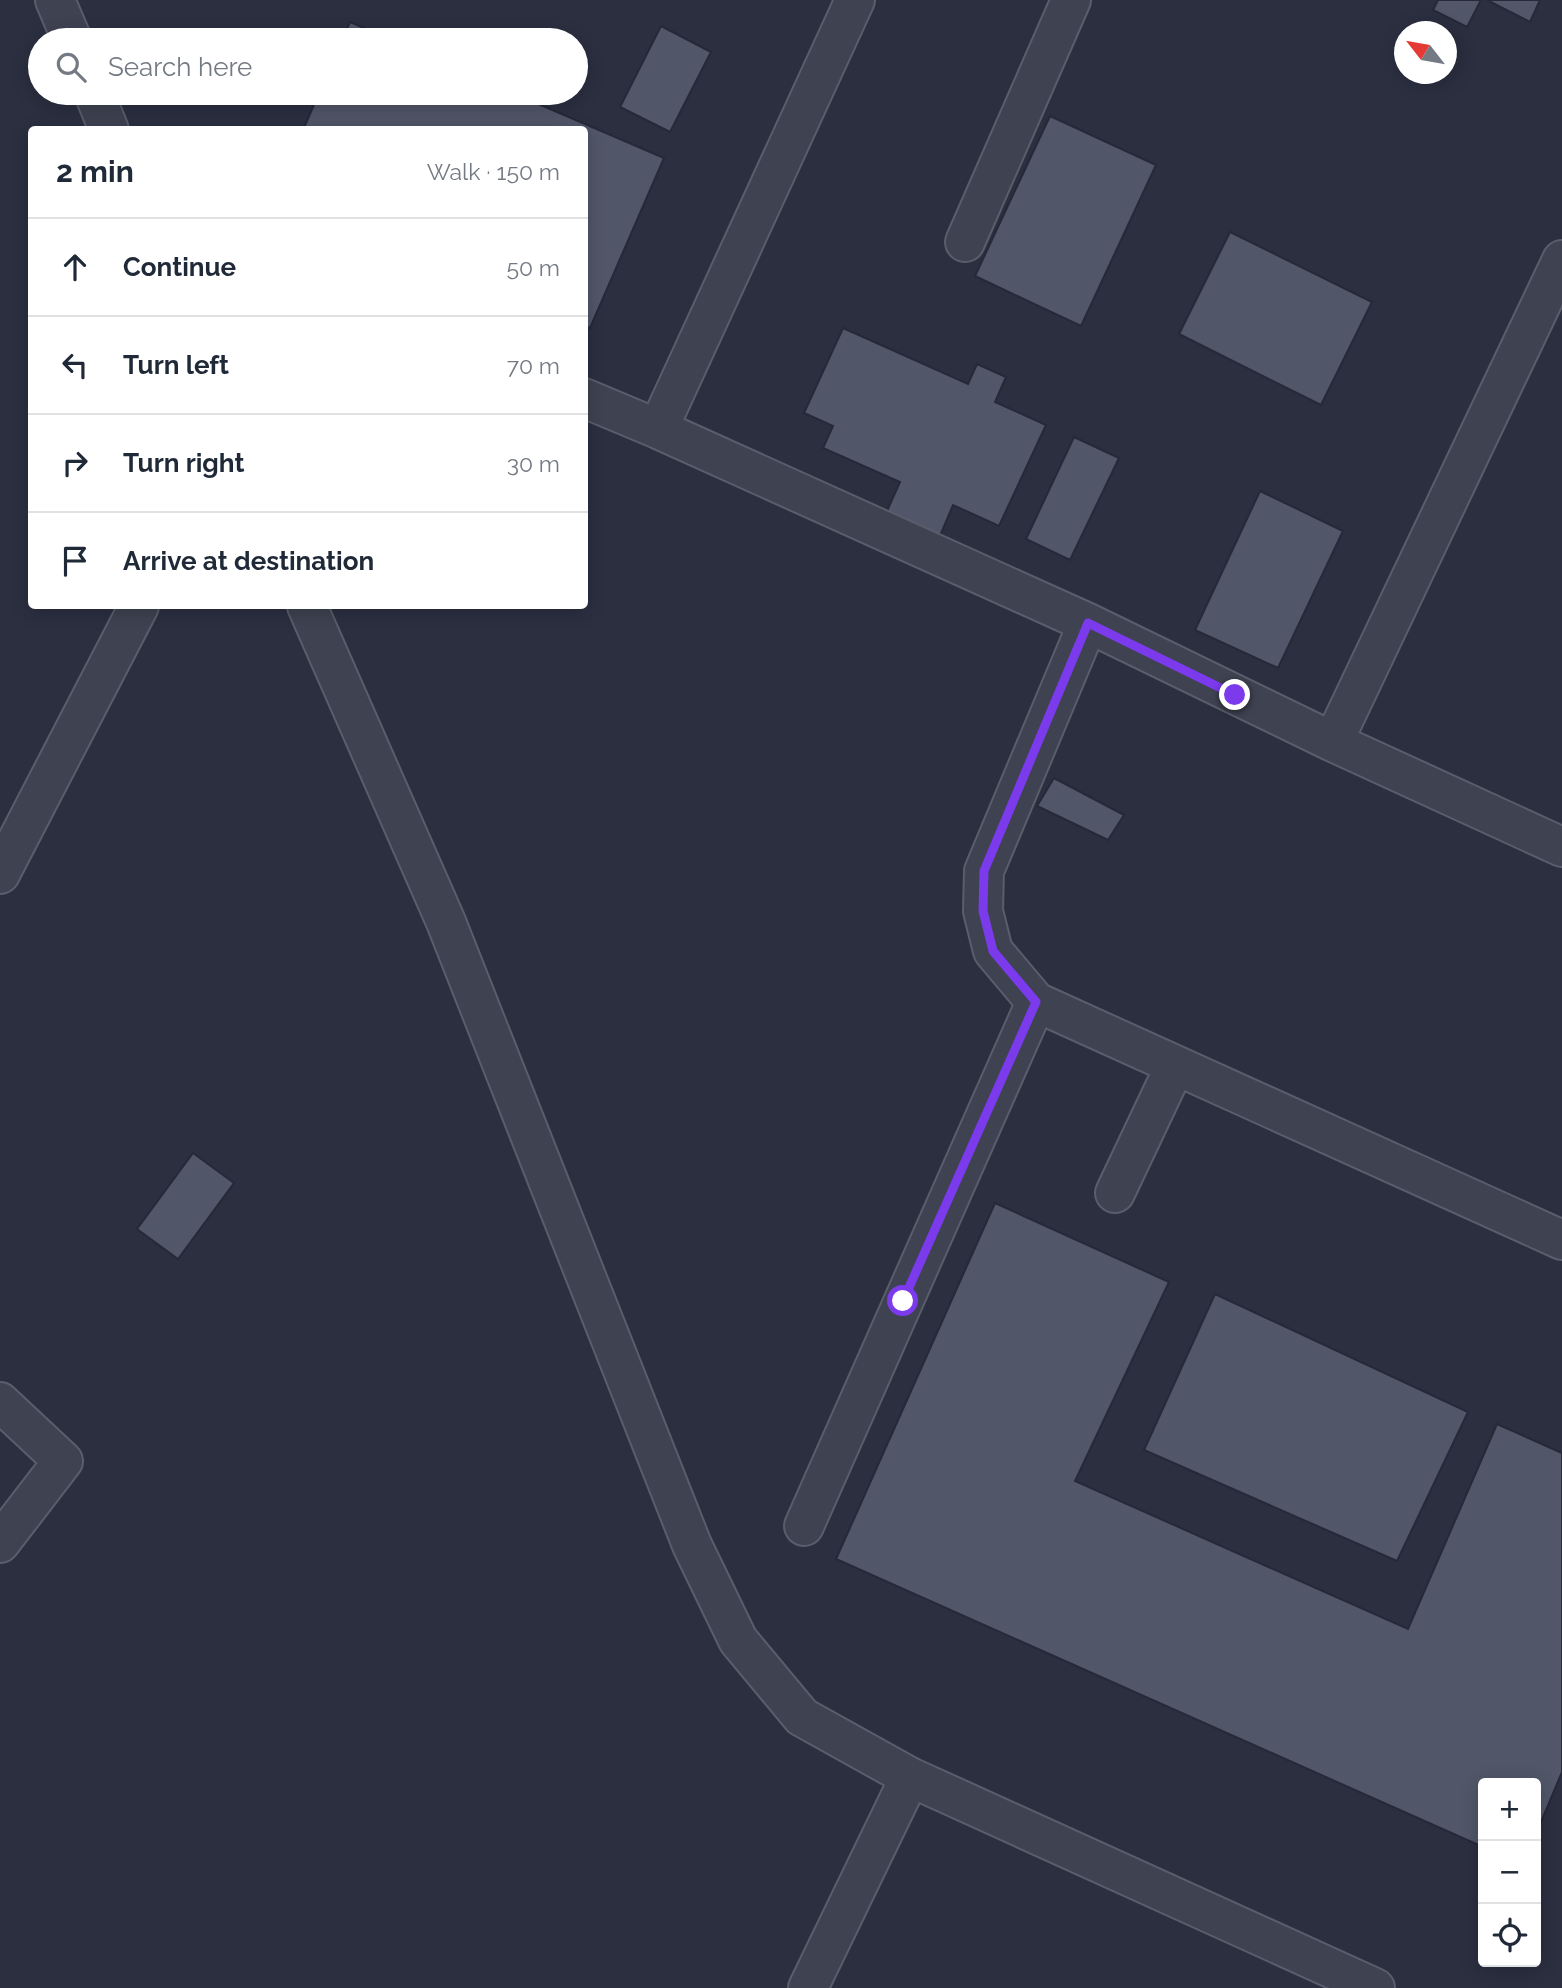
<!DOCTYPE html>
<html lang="en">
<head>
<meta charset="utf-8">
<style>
  body { margin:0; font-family:Raleway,sans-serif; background:#f2f2f3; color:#1f2937 }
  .controls { position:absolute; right:21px; bottom:21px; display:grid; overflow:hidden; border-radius:7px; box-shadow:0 4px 18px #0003 }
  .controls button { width:63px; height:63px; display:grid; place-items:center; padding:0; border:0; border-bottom:2px solid #e0e1e3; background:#fff; color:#1f2937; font:35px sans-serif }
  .compass { position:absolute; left:1394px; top:21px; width:63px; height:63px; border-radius:50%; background:#fff; box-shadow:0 4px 18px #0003; rotate:301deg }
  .stop { position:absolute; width:21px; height:21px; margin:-16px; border:5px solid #7c3aed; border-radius:50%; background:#fff }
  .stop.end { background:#7c3aed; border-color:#fff; box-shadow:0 2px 7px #0008 }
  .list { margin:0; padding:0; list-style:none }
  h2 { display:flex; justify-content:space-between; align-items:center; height:91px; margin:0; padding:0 28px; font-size:30px }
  h2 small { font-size:23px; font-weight:400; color:#747a83 }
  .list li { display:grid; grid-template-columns:46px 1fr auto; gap:21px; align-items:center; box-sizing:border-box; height:98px; padding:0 28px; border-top:2px solid #e0e1e3 }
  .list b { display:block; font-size:26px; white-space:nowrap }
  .list em { font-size:23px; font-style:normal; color:#747a83 }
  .icon { flex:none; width:38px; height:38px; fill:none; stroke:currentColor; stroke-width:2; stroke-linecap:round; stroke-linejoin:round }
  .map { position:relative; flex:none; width:1562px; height:1988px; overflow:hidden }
  .search { position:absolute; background:#fff; box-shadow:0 4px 18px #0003; left:28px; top:28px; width:560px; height:77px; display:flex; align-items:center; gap:18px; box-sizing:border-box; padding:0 24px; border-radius:38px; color:#747a83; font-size:26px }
  .panel { position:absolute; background:#fff; box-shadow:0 4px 18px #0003; left:28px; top:126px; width:560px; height:483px; border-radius:7px }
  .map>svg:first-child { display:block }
</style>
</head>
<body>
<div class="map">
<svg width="1562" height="1988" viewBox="0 0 1562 1988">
  <rect width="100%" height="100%" fill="#2b2f40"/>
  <!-- building -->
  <path fill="#515669" stroke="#252938" stroke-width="2" d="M1438 0H1481L1467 27 1433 10Z
    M1487 0H1540L1530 22Z
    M350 22 392 40H342Z
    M661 26 711 52 670 132 620 107Z
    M319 93H513L664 158 590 328 584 326V130H303Z
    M1050 116 1156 165 1081 326 975 276Z
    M1230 232 1372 302 1321 405 1179 334Z
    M843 328 968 384 977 364 1006 377 995 402 1046 425 999 526 953 505 940 536 887 511 900 482 823 448 833 426 804 413Z
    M1074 437 1119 458 1070 560 1026 539Z
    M1260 491 1343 531 1278 668 1195 630Z
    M1054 778 1124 815 1108 840 1037 806Z
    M193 1153 234 1183 178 1259 137 1229Z
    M995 1203 1169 1282 1075 1481 1408 1629 1497 1424 1562 1453V1772L1536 1834V1783H1483V1847L836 1559Z
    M1215 1294 1468 1412 1397 1561 1144 1450Z"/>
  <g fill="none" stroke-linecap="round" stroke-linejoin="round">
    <!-- minor casing -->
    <g stroke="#5a5d6b" stroke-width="42">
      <path id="minor" d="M55 0 72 40
        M94 93 109 130
        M965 242 1071 0
        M584 398 658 429 1088 623 1333 742 1562 847
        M658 429 855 0
        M307 606 446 922 692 1545 738 1640 802 1717 910 1777 1375 1988
        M1088 623 984 871 983 911 993 951 1036 1002 1562 1240
        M1333 742 1562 260
        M0 874 139 606
        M1115 1193 1175 1066
        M0 1402 63 1461 0 1543
        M804 1526 1036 1002
        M808 1988 910 1777"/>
    </g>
    <!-- minor -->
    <use href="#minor" stroke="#3f4251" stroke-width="38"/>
  </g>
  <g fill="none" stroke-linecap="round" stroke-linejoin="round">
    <!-- route -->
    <path stroke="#7c3aed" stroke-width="9" d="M903 1301 1036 1002 993 951 983 911 984 871 1088 623 1235 695"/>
  </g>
</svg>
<div class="controls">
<button>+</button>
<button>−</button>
<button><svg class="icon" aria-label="locate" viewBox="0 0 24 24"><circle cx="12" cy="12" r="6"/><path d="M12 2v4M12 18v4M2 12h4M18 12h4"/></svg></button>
</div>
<svg class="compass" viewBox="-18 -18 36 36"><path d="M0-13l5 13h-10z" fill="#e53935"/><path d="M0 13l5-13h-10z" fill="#747a83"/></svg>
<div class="stop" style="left:903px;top:1301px"></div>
<div class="stop end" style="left:1235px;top:695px"></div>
<div class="search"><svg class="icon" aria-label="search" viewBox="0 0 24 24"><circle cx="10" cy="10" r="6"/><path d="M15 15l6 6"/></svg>Search here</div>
<section class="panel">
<h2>2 min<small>Walk · 150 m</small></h2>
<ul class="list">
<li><svg class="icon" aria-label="ahead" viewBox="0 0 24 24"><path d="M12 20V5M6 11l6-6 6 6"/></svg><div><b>Continue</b></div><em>50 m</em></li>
<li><svg class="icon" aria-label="left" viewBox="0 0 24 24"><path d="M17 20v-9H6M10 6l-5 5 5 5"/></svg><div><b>Turn left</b></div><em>70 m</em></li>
<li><svg class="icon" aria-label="right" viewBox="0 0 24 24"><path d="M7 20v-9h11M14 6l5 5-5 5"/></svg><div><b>Turn right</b></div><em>30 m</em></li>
<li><svg class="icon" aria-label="arrive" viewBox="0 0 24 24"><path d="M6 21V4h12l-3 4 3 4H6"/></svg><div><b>Arrive at destination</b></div></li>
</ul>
</section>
</div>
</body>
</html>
